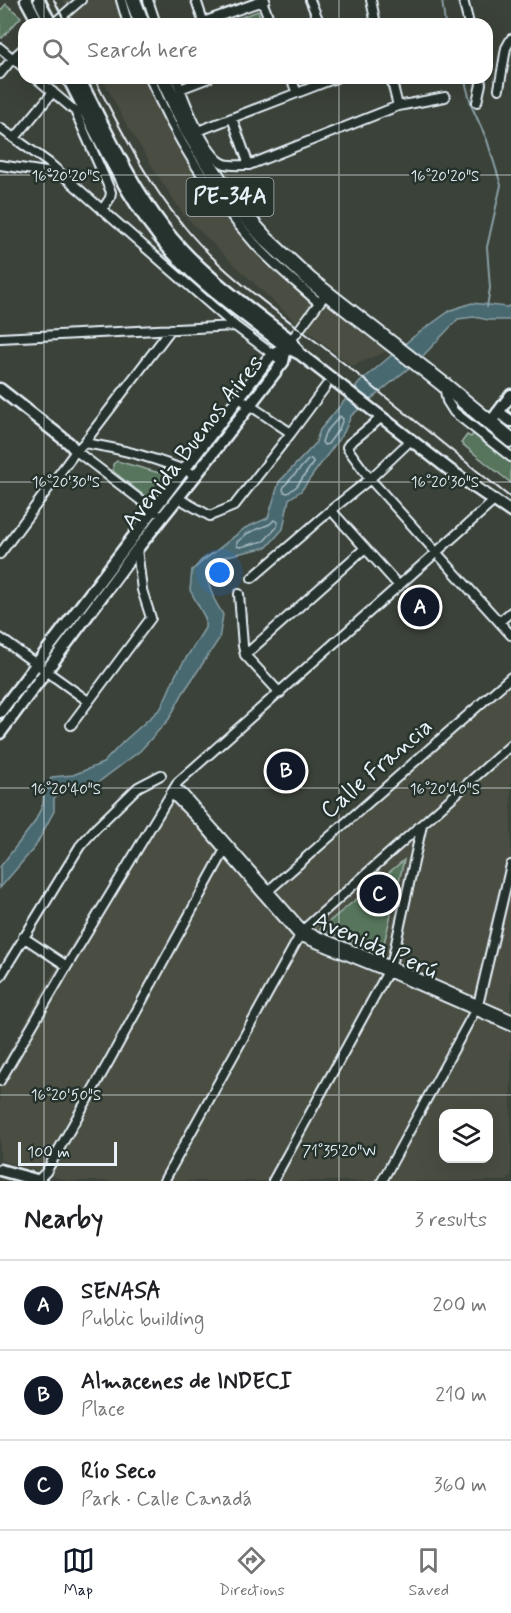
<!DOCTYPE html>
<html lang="en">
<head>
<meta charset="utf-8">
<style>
  body { margin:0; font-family:Mynerve,sans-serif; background:#f2f2f2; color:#202124 }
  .controls { position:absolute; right:18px; bottom:18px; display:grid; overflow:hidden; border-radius:12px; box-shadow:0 6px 24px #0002 }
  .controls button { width:54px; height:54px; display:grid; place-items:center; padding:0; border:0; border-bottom:2px solid #e0e0e0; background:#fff; color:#202124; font:30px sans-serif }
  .scale { position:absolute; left:18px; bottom:15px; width:99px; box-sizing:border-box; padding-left:6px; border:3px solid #e8f1f8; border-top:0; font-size:16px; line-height:21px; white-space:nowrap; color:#e8f1f8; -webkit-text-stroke:4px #26332d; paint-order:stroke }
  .you { position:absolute; left:220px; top:573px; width:21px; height:21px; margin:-15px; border:4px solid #fff; border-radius:50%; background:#1a73e8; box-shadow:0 0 0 9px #1a73e833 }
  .badge { display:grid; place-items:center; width:39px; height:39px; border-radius:50%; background:#111827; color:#fff; font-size:20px; font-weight:700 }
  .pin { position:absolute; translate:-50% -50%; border:3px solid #fff; box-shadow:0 2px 6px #0006 }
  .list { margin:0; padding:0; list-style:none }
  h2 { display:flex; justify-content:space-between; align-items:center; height:78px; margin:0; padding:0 24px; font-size:26px }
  h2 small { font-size:20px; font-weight:400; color:#757577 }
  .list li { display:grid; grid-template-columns:39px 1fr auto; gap:18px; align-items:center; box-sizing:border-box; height:90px; padding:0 24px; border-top:2px solid #e0e0e0 }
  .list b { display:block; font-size:22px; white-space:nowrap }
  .list p { margin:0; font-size:20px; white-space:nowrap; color:#757577 }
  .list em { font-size:20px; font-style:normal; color:#757577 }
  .icon { flex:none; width:33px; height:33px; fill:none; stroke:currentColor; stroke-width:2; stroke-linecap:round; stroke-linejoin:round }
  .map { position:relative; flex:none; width:511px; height:1181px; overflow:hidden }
  .search { position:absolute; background:#fff; box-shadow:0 6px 24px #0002; left:18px; right:18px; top:18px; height:66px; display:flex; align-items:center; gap:15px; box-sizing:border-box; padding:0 21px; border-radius:18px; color:#757577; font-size:22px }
  .sheet { height:348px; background:#fff }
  nav { display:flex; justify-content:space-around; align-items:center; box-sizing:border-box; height:84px; border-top:2px solid #e0e0e0; background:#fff; font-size:16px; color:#757577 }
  nav a { display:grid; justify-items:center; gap:3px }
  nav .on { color:#111827 }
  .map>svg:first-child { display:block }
</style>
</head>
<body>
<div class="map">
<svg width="511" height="1181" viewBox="0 0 511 1181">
  <rect width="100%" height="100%" fill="#3b4239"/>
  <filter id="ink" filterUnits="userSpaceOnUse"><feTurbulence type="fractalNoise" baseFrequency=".0167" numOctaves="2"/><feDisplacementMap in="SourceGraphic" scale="12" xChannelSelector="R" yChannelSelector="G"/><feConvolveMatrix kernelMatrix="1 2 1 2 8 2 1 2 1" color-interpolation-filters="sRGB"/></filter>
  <g filter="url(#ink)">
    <!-- built -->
    <path fill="#4a4d42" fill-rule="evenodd" d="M63 0H124L132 24H75Z
      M102 78H154L176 124 206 175 235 214 390 350 352 366 291 318 224 255 184 215 160 179 124 120Z
      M511 680V1176L507 1181H69L0 1160V1067L51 976 156 811 165 794 174 801 255 891 271 883 363 811ZM444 1114H488V1158H444Z"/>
    <!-- green -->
    <path fill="#56745c" stroke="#9fb2aa" stroke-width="1.5" d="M6 4 21 17 2 38 0 37V11Z
      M258 11 262 24H232L231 21Z
      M473 434 511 463V483L461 443 467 435 471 437Z
      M117 461 170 476 151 501 113 471V464Z
      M404 860 382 952 320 929Z"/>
    <!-- water -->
    <path fill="#496970" stroke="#899fa6" stroke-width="1.5" d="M472 303 507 307 511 305V320H489L474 317 458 319 422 357 351 416 344 432 301 491 289 499 283 529 267 547 219 558 207 579 214 599 223 615 219 639 183 693 169 719 140 751 96 784 66 789 54 798V811L35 847 0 888V867L34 823 43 804 44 788 52 777 73 775 103 763 123 742 161 708 176 674 205 628V618L190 590 192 570 245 528 268 518 279 482 315 444 320 430 360 382 413 337 451 310Z"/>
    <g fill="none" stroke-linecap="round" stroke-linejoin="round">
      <!-- shore -->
      <path stroke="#a8bbc2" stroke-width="1.5" d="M340 416 343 419 339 429 328 444 324 445 322 442 325 433Z
        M311 459 313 461V463L297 486 288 493 284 492 283 489 285 485 308 460Z
        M274 520 278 522 277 527 264 541 240 547 237 546V542L248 533 270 524Z"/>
      <!-- stream -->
      <path stroke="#899fa6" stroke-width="2" d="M442 0 445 24
        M464 78 472 107 487 140 501 185 487 247 490 288 487 307
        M196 567 202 560 215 552"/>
      <!-- street casing -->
      <g stroke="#e8f1f8" stroke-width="12">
        <path id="street" d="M121 0 128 24
          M148 0 156 24
          M196 0 204 24
          M310 0 320 24
          M371 0 376 24
          M463 0 469 24
          M262 1 271 24
          M203 22 265 0
          M53 24 81 0
          M0 48 24 68
          M0 74 13 58 24 48
          M36 78 75 111 79 112
          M150 78C174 137 213 197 255 244 274 265 298 284 319 303
          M176 78C183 97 205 157 225 164 232 166 242 165 249 165L398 106 445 97
          M291 78 297 93
          M391 78 398 106
          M180 89 209 78
          M499 89 506 48 511 39
          M477 102 481 84 480 78
          M75 111 111 192 110 198 102 210
          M232 118 249 165
          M0 128 49 163 235 326 283 362
          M198 131 336 78
          M15 138 53 92
          M0 165 59 174
          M0 338 235 326
          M289 343 322 299
          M444 386 447 401 454 412 511 457
          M239 398 291 433
          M382 417 349 444 347 447 348 449 370 479 511 635
          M84 443C124 449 159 459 196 475
          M76 451 156 512
          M178 498 210 516 234 506 291 433 326 386
          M331 510 399 586
          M0 554 76 451 84 443 171 329
          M252 578 331 510 370 479 412 439
          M239 594 243 646 245 655 280 693
          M499 622 511 612
          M0 638 88 701
          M245 655 365 548
          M71 725 151 618 142 590 137 549
          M175 787 183 794 205 819 303 930 391 966 511 1019
          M171 793 203 825 299 936 388 972 511 1026
          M268 891 511 677
          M23 937 67 966
          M0 977 80 846 95 829 138 787 161 775
          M0 1081 67 966 178 782 494 501
          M37 1181 46 1172 108 1063 227 846
          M164 1181 303 930 511 745
          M273 1181 391 966 422 825
          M382 1181 478 1005 511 865"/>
      </g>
      <!-- secondary casing -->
      <g stroke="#e8f1f8" stroke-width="15">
        <path id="secondary" d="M26 0 39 24
          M39 0 51 24
          M68 78C96 132 121 188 159 237 193 281 242 313 286 347L300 354 451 471 511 512
          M79 78C106 129 129 183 165 229 199 273 247 306 291 340L298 351
          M0 389 69 443 76 451
          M498 412 511 421
          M490 423 511 395
          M0 712 272 354 286 347
          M0 733 137 549 196 475 283 362 286 347
          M0 1170 40 1181"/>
      </g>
      <!-- highway casing -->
      <g stroke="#e8f1f8" stroke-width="18">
        <path id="highway" d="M133 0 142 24
          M163 78 187 129 207 162 240 210 266 239 310 280 443 384 511 440"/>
      </g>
      <!-- street -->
      <use href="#street" stroke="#26332d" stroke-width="8"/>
      <!-- secondary -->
      <use href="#secondary" stroke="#26332d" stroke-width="10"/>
      <!-- highway -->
      <use href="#highway" stroke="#26332d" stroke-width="14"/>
      <!-- rail -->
      <path stroke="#e8f1f8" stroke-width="2" d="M54 0 66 24
        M94 78C121 129 146 181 183 225 223 275 277 311 327 350 389 399 449 449 511 498"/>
    </g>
  </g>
  <!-- ticks -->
  <path fill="none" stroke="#e8f1f8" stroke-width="1.5" stroke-opacity="0.45" d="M44 0V24M339 0V24M44 78V1181M339 78V1181M0 175H511M0 482H511M0 788H511M0 1095H511"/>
  <g text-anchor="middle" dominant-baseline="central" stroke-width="5" stroke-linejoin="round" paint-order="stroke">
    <!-- shield labels -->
    <rect fill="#26332d" stroke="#aeb8bb" stroke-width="1.5" x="186.5" y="178" width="87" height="38" rx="4.5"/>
    <g font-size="22" font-weight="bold" fill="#e8f1f8">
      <text x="230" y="197">PE-34A</text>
    </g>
    <!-- street labels -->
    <g font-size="24" fill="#e8f1f8" stroke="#26332d">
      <text transform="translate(193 443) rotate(-52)">Avenida Buenos Aires</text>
      <text transform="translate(377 769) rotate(-41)">Calle Francia</text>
      <text transform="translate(375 946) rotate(24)">Avenida Perú</text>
    </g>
  </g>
  <g font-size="15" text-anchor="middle" fill="#e8f1f8" stroke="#26332d" stroke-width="5" stroke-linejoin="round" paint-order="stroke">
    <text x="66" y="181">16°20'20"S</text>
    <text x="445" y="181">16°20'20"S</text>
    <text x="66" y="487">16°20'30"S</text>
    <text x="445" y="487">16°20'30"S</text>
    <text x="66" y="794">16°20'40"S</text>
    <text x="445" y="794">16°20'40"S</text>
    <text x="66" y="1100">16°20'50"S</text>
    <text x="339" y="1156">71°35'20"W</text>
  </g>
</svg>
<div class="controls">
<button><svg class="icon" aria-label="layers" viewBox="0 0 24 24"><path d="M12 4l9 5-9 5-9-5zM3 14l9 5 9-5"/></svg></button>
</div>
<div class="scale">100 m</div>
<div class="you"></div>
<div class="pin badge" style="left:420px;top:607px">A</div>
<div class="pin badge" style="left:286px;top:771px">B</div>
<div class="pin badge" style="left:379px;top:894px">C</div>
<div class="search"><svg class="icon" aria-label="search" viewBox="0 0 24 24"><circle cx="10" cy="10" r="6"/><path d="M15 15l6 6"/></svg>Search here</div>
</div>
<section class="sheet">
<h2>Nearby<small>3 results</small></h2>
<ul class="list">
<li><span class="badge">A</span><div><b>SENASA</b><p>Public building</p></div><em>200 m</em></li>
<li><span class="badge">B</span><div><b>Almacenes de INDECI</b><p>Place</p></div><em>210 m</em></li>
<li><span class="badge">C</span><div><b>Río Seco</b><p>Park · Calle Canadá</p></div><em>360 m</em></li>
</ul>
</section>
<nav>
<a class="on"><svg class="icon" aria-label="map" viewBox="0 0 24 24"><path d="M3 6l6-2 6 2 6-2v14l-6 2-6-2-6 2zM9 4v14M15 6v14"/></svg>Map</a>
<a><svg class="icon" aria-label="directions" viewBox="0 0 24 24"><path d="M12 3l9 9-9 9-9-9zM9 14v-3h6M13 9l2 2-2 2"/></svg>Directions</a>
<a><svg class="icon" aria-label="saved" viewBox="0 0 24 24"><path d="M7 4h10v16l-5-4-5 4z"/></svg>Saved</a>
</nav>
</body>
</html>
